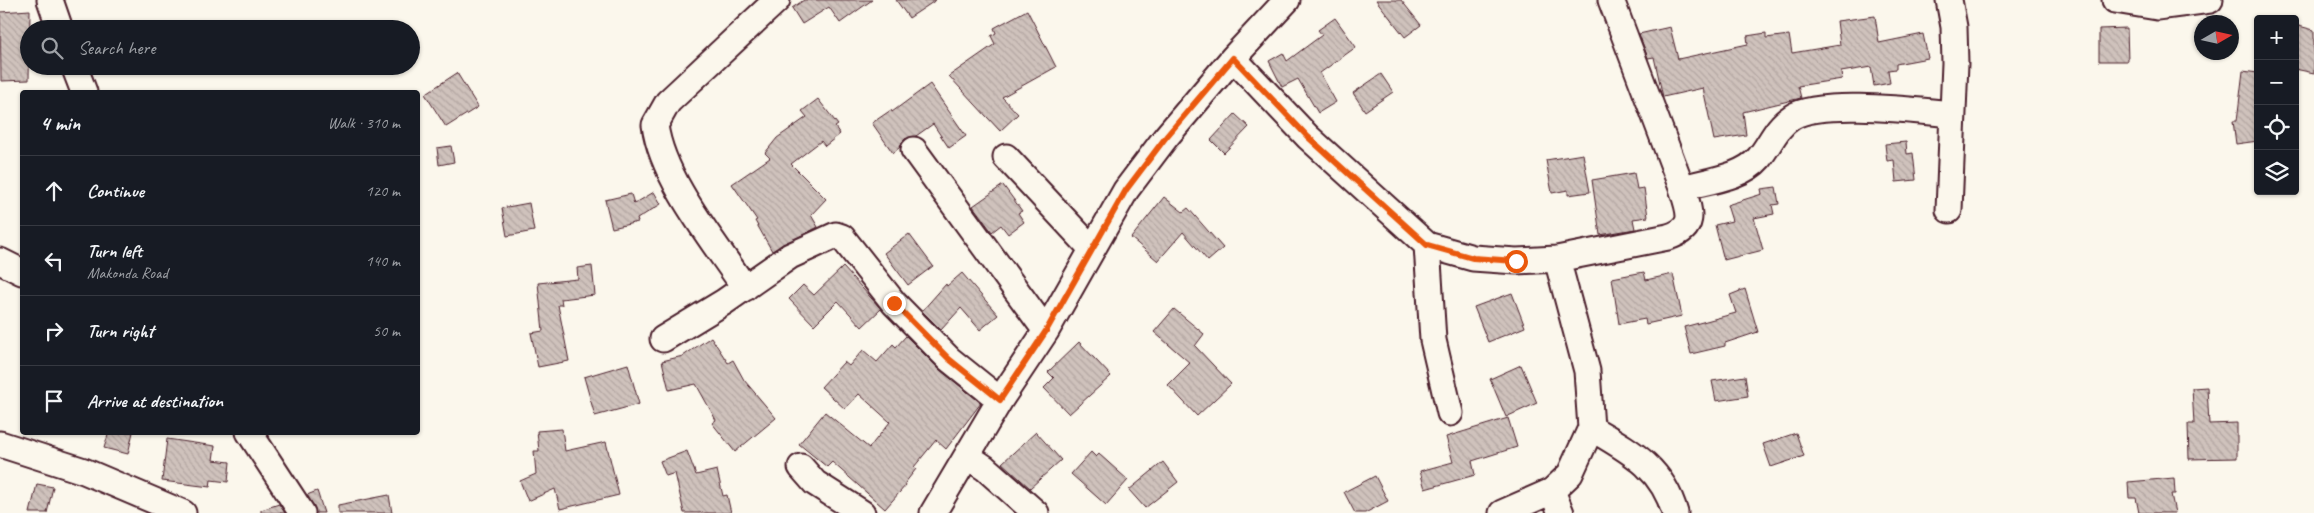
<!DOCTYPE html>
<html lang="en">
<head>
<meta charset="utf-8">
<style>
  body { margin:0; font-family:Caveat,sans-serif; background:#20242c; color:#f1f3f6 }
  .controls { position:absolute; right:15px; top:15px; display:grid; overflow:hidden; border-radius:5px; box-shadow:0 1px 4px #0004 }
  .controls button { width:45px; height:45px; display:grid; place-items:center; padding:0; border:0; border-bottom:1px solid #363941; background:#171b24; color:#f1f3f6; font:25px sans-serif }
  .compass { position:absolute; left:2194px; top:15px; width:45px; height:45px; border-radius:50%; background:#171b24; box-shadow:0 1px 4px #0004; rotate:81deg }
  .stop { position:absolute; width:15px; height:15px; margin:-11px; border:4px solid #ea580c; border-radius:50%; background:#fff }
  .stop.end { background:#ea580c; border-color:#fff; box-shadow:0 1px 5px #0008 }
  .list { margin:0; padding:0; list-style:none }
  h2 { display:flex; justify-content:space-between; align-items:center; height:65px; margin:0; padding:0 20px; font-size:21px }
  h2 small { font-size:16px; font-weight:400; color:#9ea1a6 }
  .list li { display:grid; grid-template-columns:32px 1fr auto; gap:15px; align-items:center; box-sizing:border-box; height:70px; padding:0 20px; border-top:1px solid #363941 }
  .list b { display:block; font-size:19px; white-space:nowrap }
  .list p { margin:0; font-size:16px; white-space:nowrap; color:#9ea1a6 }
  .list em { font-size:16px; font-style:normal; color:#9ea1a6 }
  .icon { flex:none; width:28px; height:28px; fill:none; stroke:currentColor; stroke-width:2; stroke-linecap:round; stroke-linejoin:round }
  .map { position:relative; flex:none; width:2314px; height:513px; overflow:hidden }
  .search { position:absolute; background:#171b24; box-shadow:0 1px 4px #0004; left:20px; top:20px; width:400px; height:55px; display:flex; align-items:center; gap:12px; box-sizing:border-box; padding:0 18px; border-radius:28px; color:#9ea1a6; font-size:19px }
  .panel { position:absolute; background:#171b24; box-shadow:0 1px 4px #0004; left:20px; top:90px; width:400px; height:345px; border-radius:5px }
  .map>svg:first-child { display:block }
</style>
</head>
<body>
<div class="map">
<svg width="2314" height="513" viewBox="0 0 2314 513">
  <defs>
    <pattern id="building-back-hatch" width="6" height="6" patternUnits="userSpaceOnUse" patternTransform="scale(1.25)"><rect width="6" height="6" fill="#cfc2bc"/><path d="M-1 5l2 2M0 0l6 6M5-1l2 2" fill="none" stroke="#b3a6a2"/></pattern>
  </defs>
  <rect width="100%" height="100%" fill="#fbf7ec"/>
  <filter id="ink" filterUnits="userSpaceOnUse"><feTurbulence type="fractalNoise" baseFrequency=".02" numOctaves="2"/><feDisplacementMap in="SourceGraphic" scale="10" xChannelSelector="R" yChannelSelector="G"/><feConvolveMatrix kernelMatrix="1 2 1 2 8 2 1 2 1" color-interpolation-filters="sRGB"/></filter>
  <g filter="url(#ink)">
    <!-- building -->
    <path fill="url(#building-back-hatch)" stroke="#4a1f2b" d="M804 0H872L840 23 829 7 802 24 792 8Z
      M896 0H936L909 18Z
      M1376 0H1401L1421 25 1405 37Z
      M30 10 29 80 1 81 0 12Z
      M1027 10 1056 67 1002 97 1018 114 1000 131 949 76 995 44 991 36 996 33 994 28Z
      M1875 16 1879 43 1923 34 1928 58 1896 64V69L1888 70 1890 83 1874 86 1871 67 1841 72 1842 79 1798 86 1801 98 1743 112 1746 135 1714 140 1703 88 1663 97 1654 57 1648 58 1639 34 1670 27 1678 59 1748 44 1747 36 1766 33V38L1789 35 1792 53 1840 45 1837 21Z
      M1335 18 1356 47 1320 73 1336 102 1318 113 1298 79 1282 87 1269 61 1283 53 1287 61 1322 35 1318 30Z
      M2295 25 2314 30V73L2295 69Z
      M2127 28 2128 61H2099V29Z
      M2243 71 2258 73V141L2236 144 2233 121H2237Z
      M457 73 478 107 446 127 425 94Z
      M1381 74 1393 92 1365 111 1353 93Z
      M930 84 966 136 949 148 933 124 916 136 905 139 900 147 893 153 872 123 891 110 892 112Z
      M818 99 838 125 835 127 840 134 825 146 821 141 791 164 826 199 811 215 818 227 772 251 755 221 757 220 732 184 770 158 765 153 777 138 807 117 802 111Z
      M1235 114 1249 127 1224 153 1211 140Z
      M1906 142 1907 154 1913 153 1916 180 1896 182 1894 160 1887 161 1885 144Z
      M451 146 454 162 439 165 437 148Z
      M1583 154 1590 192 1568 195V190L1552 193 1546 160Z
      M1634 173 1637 189 1644 188 1648 217 1633 219 1635 229 1600 235 1592 180Z
      M1003 185 1022 211 1018 213 1024 222 1008 234 1001 225 992 232 973 206Z
      M1776 187 1779 204 1772 205 1774 214 1754 218 1763 250 1724 260 1715 225 1732 221 1727 205 1762 194 1761 189Z
      M654 192 661 204 637 219 638 222 612 228 605 200 631 194 634 204Z
      M1164 197 1183 212 1188 208 1223 248 1208 261 1183 232 1158 261 1131 238Z
      M529 203 534 231 507 236 502 208Z
      M909 234 933 266 908 285 884 253Z
      M592 266 595 295 561 299 562 305H558L569 361 538 367 531 333 543 331 538 283 578 279 577 268Z
      M843 267 881 309 862 327 838 301 814 325 789 299 803 285 814 295Z
      M1644 272 1646 280 1673 274 1682 316 1646 324 1645 319 1619 324 1612 278Z
      M962 273 998 315 980 330 961 308 941 330 922 311 946 284 947 286Z
      M1745 289 1758 332 1725 343V346L1691 354 1684 327 1736 313 1730 295Z
      M1512 293 1525 327 1488 342 1474 307Z
      M1174 309 1204 334 1195 346 1231 384 1197 416 1168 385 1190 363 1154 332Z
      M906 336 940 370 981 403 946 449 936 440 914 467 916 469 905 483 906 485 885 509 832 462 827 467 799 444 825 412 869 448 890 422 859 394 845 409 821 387 844 362 849 366 863 350 877 362 893 344 896 347Z
      M711 337 728 363 733 360 744 380 776 418 735 452 712 423 716 420 696 384 669 390 662 361 683 356Z
      M1079 342 1111 376 1069 414 1044 388 1054 378 1048 372Z
      M628 364 639 404 595 416 584 377Z
      M1521 365 1537 403 1506 417 1490 379Z
      M1745 376 1748 396 1716 401 1712 381Z
      M2207 387 2209 424 2237 423V458L2189 459 2188 424H2194L2192 388Z
      M1508 418 1517 447 1472 461 1475 475 1425 489 1420 471 1453 462 1446 437Z
      M562 429 565 451 606 442 619 495 560 509 555 489 528 501 520 481 536 474 534 451H539L537 431Z
      M109 432H133L128 454 104 448Z
      M1036 432 1061 460 1030 488 1002 463Z
      M1796 433 1804 456 1771 467 1763 444Z
      M167 439 215 446 213 460 230 462 228 482 211 480 210 487 162 481Z
      M687 451 696 475 717 470 723 496 727 495 731 513H684L675 473 666 476 660 461Z
      M1091 452 1096 457 1099 454 1128 480 1106 505 1071 474Z
      M1163 462 1178 482 1145 508 1129 490Z
      M1375 476 1388 501 1365 513H1355L1344 492Z
      M2174 478 2175 494H2171L2175 513H2139L2136 498H2129L2128 482Z
      M37 484 53 487 47 513H30Z
      M317 491 318 494 324 513H316L307 495Z
      M389 495 392 513H338V505Z
      M279 504 285 513H261V510Z"/>
    <g fill="none" stroke-linecap="round" stroke-linejoin="round">
      <!-- minor casing -->
      <g stroke="#4a1f2b" stroke-width="29">
        <path id="minor" d="M50 0 60 29
          M2115 0 2157 7 2210 0
          M1233 58 1308 137 1427 245 1473 258 1516 261 1557 259 1668 237C1697 228 1690 212 1682 188L1611 0
          M74 66 84 92
          M914 150 1046 331
          M1006 157 1092 249
          M1682 188C1706 181 1742 178 1759 158 1771 143 1776 127 1792 117 1820 99 1918 111 1952 114
          M1949 210 1955 63 1954 27 1949 0
          M1427 245 1433 340 1450 413
          M0 261 22 272
          M745 288C715 243 662 179 655 125L668 102 777 0
          M663 339 724 302 790 256 836 235 842 237 894 303 949 359 1000 400
          M1591 428C1630 451 1662 467 1675 513
          M249 432 302 513
          M0 444 84 471 183 513
          M967 456 985 468 1036 513
          M801 467 815 483 862 513
          M1552 491 1561 513
          M933 513 1000 400 1046 331 1126 190 1166 137 1233 58 1287 0
          M1502 513 1552 491 1570 474 1591 428 1587 371 1557 259"/>
      </g>
      <!-- minor -->
      <use href="#minor" stroke="#fbf7ec" stroke-width="25"/>
    </g>
  </g>
  <g fill="none" stroke-linecap="round" stroke-linejoin="round" filter="url(#ink)">
    <!-- route -->
    <path stroke="#ea580c" stroke-width="6" d="M894 303 949 359 1000 400 1046 331 1126 190 1166 137 1233 58 1308 137 1427 245 1473 258 1516 261"/>
  </g>
</svg>
<div class="controls">
<button>+</button>
<button>−</button>
<button><svg class="icon" aria-label="locate" viewBox="0 0 24 24"><circle cx="12" cy="12" r="6"/><path d="M12 2v4M12 18v4M2 12h4M18 12h4"/></svg></button>
<button><svg class="icon" aria-label="layers" viewBox="0 0 24 24"><path d="M12 4l9 5-9 5-9-5zM3 14l9 5 9-5"/></svg></button>
</div>
<svg class="compass" viewBox="-18 -18 36 36"><path d="M0-13l5 13h-10z" fill="#e53935"/><path d="M0 13l5-13h-10z" fill="#9ea1a6"/></svg>
<div class="stop" style="left:1516px;top:261px"></div>
<div class="stop end" style="left:894px;top:303px"></div>
<div class="search"><svg class="icon" aria-label="search" viewBox="0 0 24 24"><circle cx="10" cy="10" r="6"/><path d="M15 15l6 6"/></svg>Search here</div>
<section class="panel">
<h2>4 min<small>Walk · 310 m</small></h2>
<ul class="list">
<li><svg class="icon" aria-label="ahead" viewBox="0 0 24 24"><path d="M12 20V5M6 11l6-6 6 6"/></svg><div><b>Continue</b></div><em>120 m</em></li>
<li><svg class="icon" aria-label="left" viewBox="0 0 24 24"><path d="M17 20v-9H6M10 6l-5 5 5 5"/></svg><div><b>Turn left</b><p>Makonda Road</p></div><em>140 m</em></li>
<li><svg class="icon" aria-label="right" viewBox="0 0 24 24"><path d="M7 20v-9h11M14 6l5 5-5 5"/></svg><div><b>Turn right</b></div><em>50 m</em></li>
<li><svg class="icon" aria-label="arrive" viewBox="0 0 24 24"><path d="M6 21V4h12l-3 4 3 4H6"/></svg><div><b>Arrive at destination</b></div></li>
</ul>
</section>
</div>
</body>
</html>
